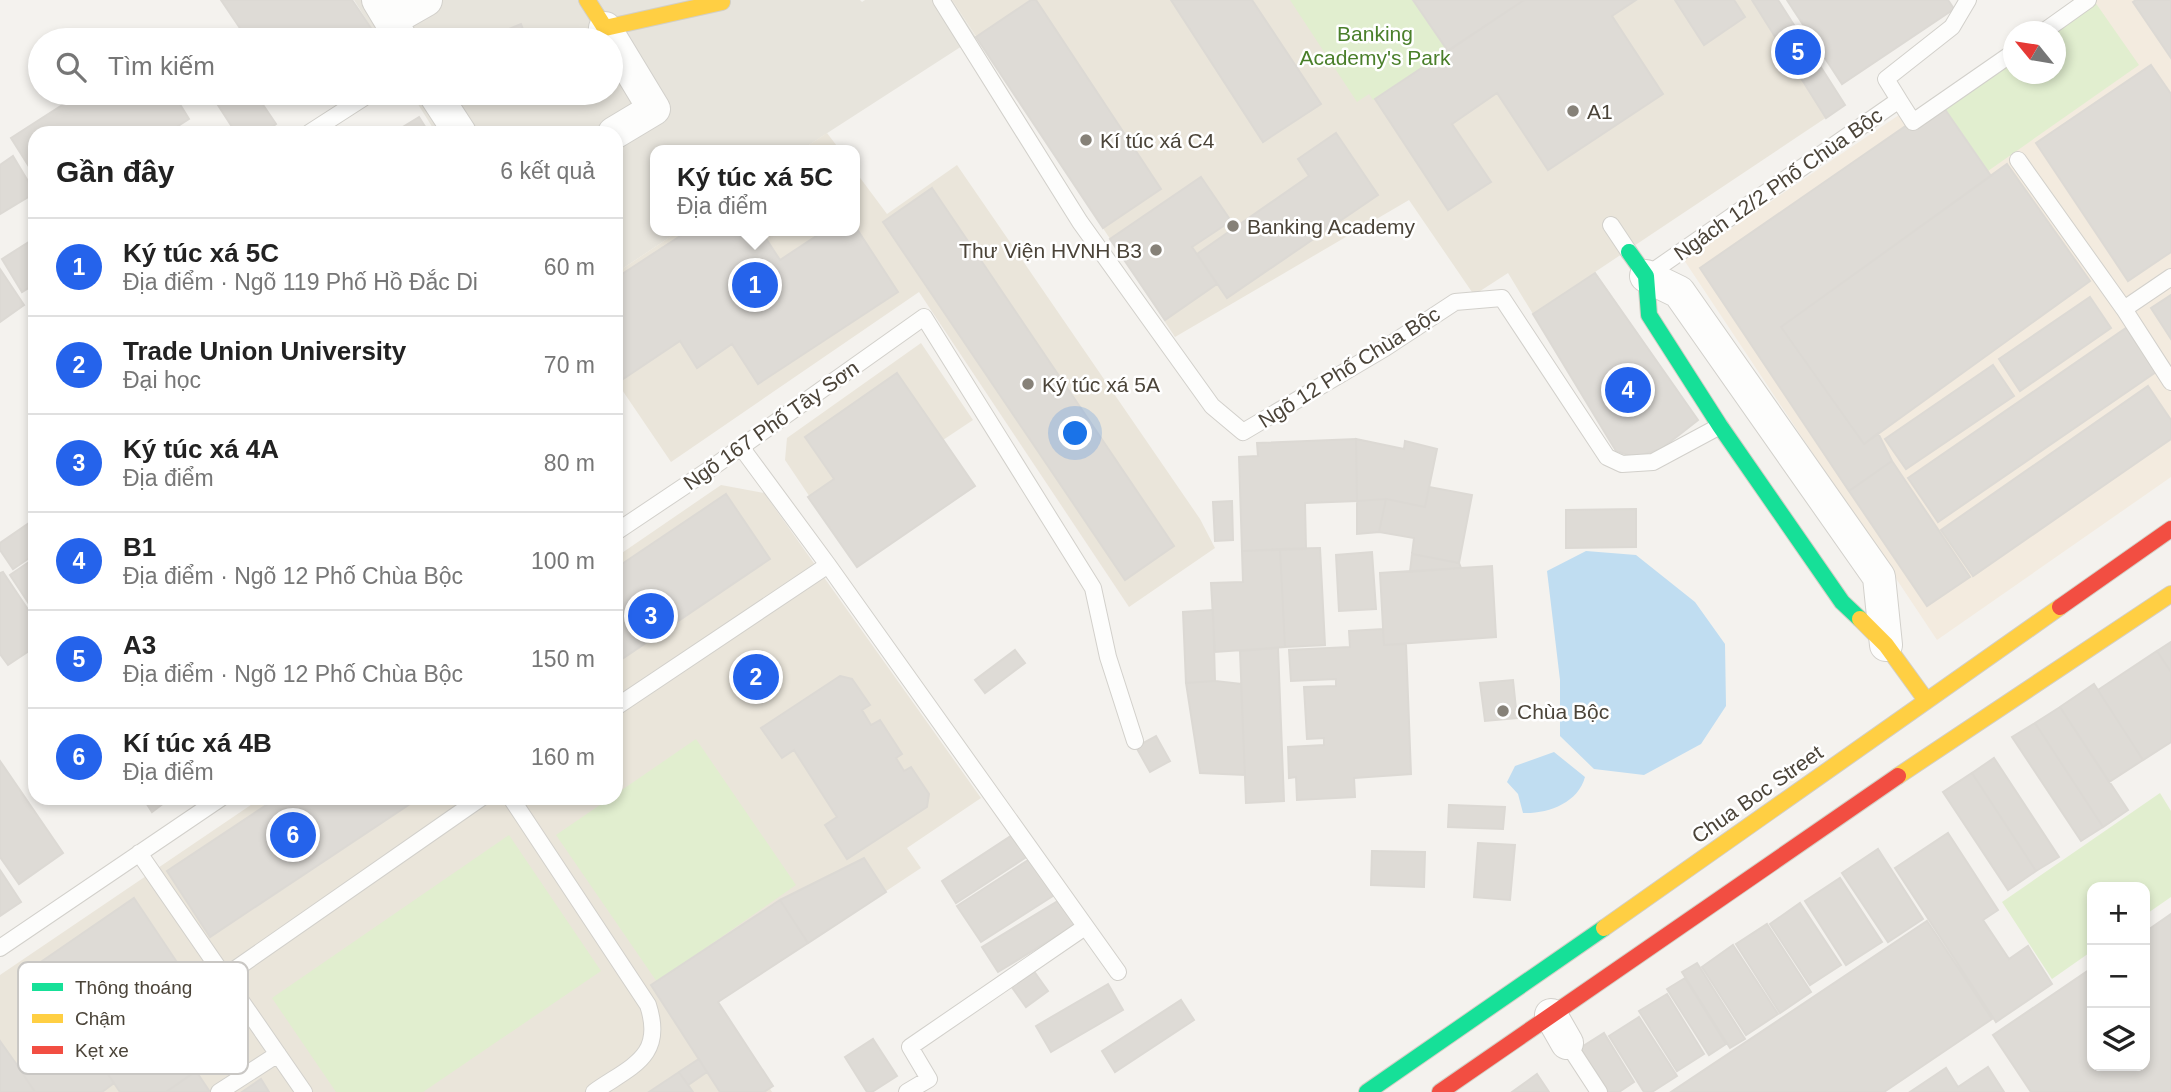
<!DOCTYPE html>
<html lang="vi">
<head>
<meta charset="utf-8">
<style>
  body { margin:0; font-family:Helvetica,sans-serif; background:#f2f2f2; color:#222 }
  .controls { position:absolute; right:21px; bottom:21px; display:grid; overflow:hidden; border-radius:14px; box-shadow:0 4px 10px #0003 }
  .controls button { width:63px; height:63px; display:grid; place-items:center; padding:0; border:0; border-bottom:2px solid #e0e0e0; background:#fff; color:#222; font:35px sans-serif }
  .compass { position:absolute; left:2003px; top:21px; width:63px; height:63px; border-radius:50%; background:#fff; box-shadow:0 4px 10px #0003; rotate:300deg }
  .you { position:absolute; left:1076px; top:434px; width:24px; height:24px; margin:-18px; border:5px solid #fff; border-radius:50%; background:#1a73e8; box-shadow:0 0 0 10px #1a73e833 }
  .badge { display:grid; place-items:center; width:46px; height:46px; border-radius:50%; background:#2563eb; color:#fff; font-size:23px; font-weight:700 }
  .pin { position:absolute; translate:-50% -50%; border:4px solid #fff; box-shadow:0 2px 7px #0006 }
  .popup { position:absolute; left:650px; top:145px; width:210px; height:91px; box-sizing:border-box; display:grid; place-content:center; border-radius:14px; background:#fff; filter:drop-shadow(0 2px 5px #0005); font-size:23px; white-space:nowrap; color:#767676 }
  .popup b { font-size:26px; color:#222 }
  .popup::after { content:''; position:absolute; left:50%; top:100%; margin-left:-14px; border:14px solid transparent; border-top-color:#fff }
  .list { margin:0; padding:0; list-style:none }
  h2 { display:flex; justify-content:space-between; align-items:center; height:91px; margin:0; padding:0 28px; font-size:30px }
  h2 small { font-size:23px; font-weight:400; color:#767676 }
  .list li { display:grid; grid-template-columns:46px 1fr auto; gap:21px; align-items:center; box-sizing:border-box; height:98px; padding:0 28px; border-top:2px solid #e0e0e0 }
  .list b { display:block; font-size:26px; white-space:nowrap }
  .list p { margin:0; font-size:23px; white-space:nowrap; color:#767676 }
  .list em { font-size:23px; font-style:normal; color:#767676 }
  .icon { flex:none; width:38px; height:38px; fill:none; stroke:currentColor; stroke-width:2; stroke-linecap:round; stroke-linejoin:round }
  .map { position:relative; flex:none; width:2171px; height:1092px; overflow:hidden }
  .search { position:absolute; background:#fff; box-shadow:0 4px 10px #0003; left:28px; top:28px; width:595px; height:77px; display:flex; align-items:center; gap:18px; box-sizing:border-box; padding:0 24px; border-radius:38px; color:#767676; font-size:26px }
  .panel { position:absolute; background:#fff; box-shadow:0 4px 10px #0003; left:28px; top:126px; width:595px; height:679px; border-radius:21px }
  .map>svg:first-child { display:block }
</style>
</head>
<body>
<div class="map">
<svg width="2171" height="1092" viewBox="0 0 2171 1092">
  <rect width="100%" height="100%" fill="#f4f2ee"/>
  <!-- residential -->
  <path fill="#e7e4dc" d="M354 0H860L862 2 865 0H952L976 37 801 150H655V231H679L616 273V133H436L411 93H611V40H379Z"/>
  <!-- commercial -->
  <path fill="#f3ebdf" d="M2097 0H2171V477L1937 640 1684 260 1899 115 1909 129 2014 74H2056V32L2053 31Z"/>
  <!-- education -->
  <path fill="#eae5da" d="M952 0H1778L1845 105 1595 272 1698 420 1661 449 1634 457 1616 451 1508 273 1474 295 1409 200 1175 337Z
    M827 133 840 150H801Z
    M957 165 1200 519 1215 548 1129 607 919 292 671 462 616 381V273L679 231H855V171L887 214Z
    M921 343 973 420 943 440 975 486 857 567 785 460 787 438Z
    M721 485 764 493 981 798 907 848 921 868 718 1002 772 1092H0V975L261 798H616V557Z"/>
  <!-- green -->
  <path fill="#e1eecf" d="M1290 0H1413L1448 51 1373 100 1369 94 1357 102Z
    M2095 2 2139 65 1988 171 1944 108 2013 59 2014 74H2056V32Z
    M696 739 796 885 657 982 556 835 610 798H616V794Z
    M2160 793 2171 811V897L2145 915V887H2092V951L2052 979 2002 902Z
    M509 835 601 971 423 1092H336L272 998Z"/>
  <!-- water -->
  <path fill="#c0ddf1" d="M1586 551 1636 555 1695 602 1725 644 1726 706 1701 744 1644 775 1594 769 1560 736V680L1547 571Z
    M1554 752 1585 777C1578 803 1548 814 1523 813L1518 794 1507 782 1515 766Z"/>
  <!-- building -->
  <path fill="#dedbd6" stroke="#dcd9d4" stroke-width="2" d="M221 0H352L379 40H248Z
    M1031 0H1036L1161 189 1103 228 976 37Z
    M1171 0H1252L1321 104 1263 142Z
    M1413 0H1524L1448 51Z
    M1524 0H1636L1612 16 1663 94 1548 170 1497 93 1452 124 1491 182 1448 210 1375 99Z
    M1675 0H1734L1745 17 1704 45Z
    M1752 0H1778L1845 105 1826 118Z
    M1787 0H1948L1954 9 1842 84Z
    M2136 0H2171V58L2133 2Z
    M521 24 527 40H502L499 33Z
    M2151 65 2171 94V252L2128 281 2036 143Z
    M81 93H173L189 119 167 133H35V176L11 138Z
    M230 93H255L276 124 264 133H236L216 102Z
    M1944 108 1991 176 1781 327 1864 444 1878 433 1892 461 1849 491 1700 268 1907 125 1909 129Z
    M419 117 429 133H393Z
    M1336 133 1378 195 1227 298 1197 254 1309 176 1298 159Z
    M13 156 35 193 0 214V165Z
    M2007 164 2090 281 1864 444 1781 327Z
    M1201 177 1231 221 1192 247 1217 284 1165 320 1110 239Z
    M932 188 1174 546 1125 580 883 222Z
    M855 226 898 292 758 384 732 344 697 368 680 341 623 379 616 368V278L688 231H761L780 260 824 231H855Z
    M35 238V284L22 292 2 259Z
    M0 269 24 305 0 322Z
    M1595 273 1698 420 1661 449 1634 457 1616 451 1533 314Z
    M2171 295V339L2151 308Z
    M2090 297 2111 328 2020 391 1999 359Z
    M2126 328 2156 372 1938 522 1908 478Z
    M1993 365 2014 396 1906 469 1885 439Z
    M897 373 975 486 857 567 808 497 834 479 805 437Z
    M2148 386 2171 420V439L1973 576 1941 530Z
    M1356 439 1357 501 1305 503 1306 549 1242 551 1239 457 1258 456 1257 443Z
    M1356 439 1404 449 1405 441 1437 449 1425 507 1386 499 1357 501Z
    M1892 461 1970 577 1927 606 1849 491Z
    M1429 487 1472 495 1459 563 1412 554 1414 538 1379 532 1386 499 1425 507Z
    M726 494 770 559 616 663V568Z
    M1386 499 1379 532 1357 534V501Z
    M1232 501 1233 540 1215 541 1213 502Z
    M1636 509V547L1566 548V510Z
    M35 519V554L13 569 0 550V543Z
    M1320 548 1325 645 1285 647 1280 549Z
    M1280 549 1285 647 1215 652 1211 583 1243 582 1242 551Z
    M1372 552 1376 609 1339 611 1336 555Z
    M1412 554 1459 563 1461 568 1410 572Z
    M35 558V613L10 575Z
    M1492 566 1496 637 1384 645 1380 573Z
    M3 572 35 620V647L8 665 0 654V573Z
    M1213 610 1215 681 1186 683 1183 612Z
    M1383 629 1384 645 1406 644 1411 774 1354 778 1355 797 1297 800 1296 777 1289 778 1288 747 1324 745V738L1307 739 1304 687 1336 686V679L1291 681 1289 650 1350 647 1349 631Z
    M2171 642V672L2157 651Z
    M1278 648 1284 801 1246 803 1240 651Z
    M1015 650 1025 663 985 693 975 680Z
    M2157 651 2171 672V742L2143 760 2098 690Z
    M840 676 852 679 870 705 862 710 871 725 880 720 902 754 896 758 904 771 911 767 929 794 927 807 847 859 825 825 837 817 794 750 782 758 761 728Z
    M1513 680 1517 718 1485 721 1480 683Z
    M1215 681 1241 684 1245 775 1200 773 1186 683Z
    M2094 684 2143 760 2109 782 2060 707Z
    M2060 707 2128 810 2103 827 2035 723Z
    M2035 723 2103 827 2081 841 2012 737Z
    M1156 736 1170 761 1150 772 1136 747Z
    M1994 758 2059 857 2036 871 1972 773Z
    M0 761 63 853 19 884 0 857Z
    M1972 773 2036 871 2008 890 1943 792Z
    M143 798H166L168 800 152 812Z
    M277 798H419L210 937 167 871Z
    M1449 805 1505 807 1503 829 1448 827Z
    M1017 832 1031 854 956 903 942 881Z
    M1948 833 1998 910 1983 920 2009 959 2028 946 2052 984 1996 1022 1895 868Z
    M1478 843 1515 845 1510 900 1474 897Z
    M1878 849 1923 919 1888 942 1842 873Z
    M1372 851 1425 852 1424 887 1371 885Z
    M1033 857 1056 894 981 942 957 906Z
    M864 858 886 892 808 943 780 900Z
    M0 870 21 902 0 916Z
    M1840 878 1882 942 1846 965 1805 901Z
    M134 898 233 1046 166 1092H120L35 966Z
    M1063 898 1078 923 998 972 982 947Z
    M780 900 808 943 718 1002 773 1086 764 1092H720L651 985Z
    M1800 903 1841 965 1810 985 1770 924Z
    M2171 914V1092H2031L1993 1035 2092 968V1066H2145V932Z
    M1927 921 1992 1019 1884 1092H1671Z
    M1767 924 1811 992 1780 1013 1736 944Z
    M1733 945 1778 1014 1746 1035 1702 967Z
    M1697 963 1745 1039 1730 1048 1682 972Z
    M1033 970 1048 991 1026 1007 1011 986Z
    M1685 978 1726 1044 1709 1055 1667 989Z
    M1108 984 1123 1010 1051 1052 1036 1026Z
    M1667 994 1704 1054 1677 1071 1639 1011Z
    M1181 1000 1194 1020 1115 1072 1102 1051Z
    M1639 1017 1677 1076 1652 1092H1644L1609 1036Z
    M74 1026 114 1083 102 1092H35L17 1065Z
    M1604 1033 1634 1082 1619 1092H1608L1580 1048Z
    M873 1039 897 1076 872 1092H867L845 1057Z
    M0 1041 17 1065 35 1092H0Z
    M699 1059 707 1072 688 1085 679 1072Z
    M1988 1067 2004 1092H1910L1946 1068 1958 1087Z
    M196 1071 210 1092H166Z
    M679 1072 693 1092H649Z
    M1537 1074 1549 1092H1512Z
    M261 1079 269 1092H242Z"/>
  <g fill="none" stroke-linecap="round" stroke-linejoin="round">
    <!-- lane casing -->
    <g stroke="#d2d0cb" stroke-width="18">
      <path id="lane" d="M941 0 1080 222 1212 406 1243 432 1385 348 1455 302 1502 298 1607 457 1622 464 1653 462 1720 426
        M2043 32 2088 0
        M1899 100 1913 122 2014 52
        M309 133 371 93
        M2018 160 2124 309 2171 382
        M1611 225 1629 252
        M1646 276 1899 100 1886 79 1952 27 1968 0
        M2124 309 2171 277
        M741 447 828 565 1118 972
        M616 532 713 467 924 317 1093 588 1108 657 1135 741
        M616 707 828 565
        M511 798 648 1005C665 1057 631 1066 594 1092
        M139 853 304 1092
        M0 948 221 798
        M224 977 481 798
        M1567 1043 1599 1092
        M219 1092 278 1054
        M907 1092 929 1079 910 1047 1085 927"/>
    </g>
    <!-- street casing -->
    <g stroke="#d2d0cb" stroke-width="34">
      <path id="street" d="M378 0 402 40
        M391 20 426 0
        M605 28 654 109 614 133
        M434 93 460 133
        M1646 276 1679 292 1879 577 1886 645
        M1551 1015 1567 1043"/>
    </g>
    <!-- fast casing -->
    <g stroke="#d3cfc5" stroke-width="18">
      <path id="fast" d="M1629 252 1646 276 1649 315 1720 426 1842 602 1860 619
        M1367 1092 1604 928"/>
    </g>
    <!-- slow casing -->
    <g stroke="#d3cfc5" stroke-width="18">
      <path id="slow" d="M587 0 605 28 722 2
        M1860 619 1886 645 1926 700
        M1898 776 2171 594
        M1604 928 2060 607"/>
    </g>
    <!-- jam casing -->
    <g stroke="#d3cfc5" stroke-width="18">
      <path id="jam" d="M2060 607 2171 529
        M1440 1092 1898 776"/>
    </g>
    <!-- lane -->
    <use href="#lane" stroke="#fdfdfc" stroke-width="16"/>
    <!-- street -->
    <use href="#street" stroke="#fdfdfc" stroke-width="32"/>
    <!-- fast -->
    <use href="#fast" stroke="#16e098" stroke-width="16"/>
    <!-- slow -->
    <use href="#slow" stroke="#ffcf43" stroke-width="16"/>
    <!-- jam -->
    <use href="#jam" stroke="#f24e42" stroke-width="16"/>
  </g>
  <!-- markers -->
  <g fill="#868178" stroke="#fff" stroke-width="2.5">
    <circle cx="1573" cy="111" r="7"/>
    <circle cx="1086" cy="140" r="7"/>
    <circle cx="1233" cy="226" r="7"/>
    <circle cx="1156" cy="250" r="7"/>
    <circle cx="1028" cy="384" r="7"/>
    <circle cx="1503" cy="711" r="7"/>
  </g>
  <g text-anchor="middle" dominant-baseline="central" stroke-width="5" stroke-linejoin="round" paint-order="stroke">
    <!-- park labels -->
    <g font-size="21" fill="#4a7f2a" stroke="#fff">
      <text x="1375" y="33">Banking<tspan x="1375" dy="24">Academy's Park</tspan></text>
    </g>
    <!-- poi labels -->
    <g font-size="21" fill="#4b4439" stroke="#fff" text-anchor="start">
      <text x="1587" y="111">A1</text>
      <text x="1100" y="140">Kí túc xá C4</text>
      <text x="1247" y="226">Banking Academy</text>
      <text x="1142" y="250" text-anchor="end">Thư Viện HVNH B3</text>
      <text x="1042" y="384">Ký túc xá 5A</text>
      <text x="1517" y="711">Chùa Bộc</text>
    </g>
    <!-- street labels -->
    <g font-size="21" fill="#4b4439" stroke="#fff">
      <text transform="translate(1778 184) rotate(-35)">Ngách 12/2 Phố Chùa Bộc</text>
      <text transform="translate(1349 367) rotate(-32)">Ngõ 12 Phố Chùa Bộc</text>
      <text transform="translate(771 425) rotate(-35)">Ngõ 167 Phố Tây Sơn</text>
      <text transform="translate(1757 794) rotate(-35)">Chua Boc Street</text>
    </g>
  </g>
  <!-- legend -->
  <rect x="18" y="962" width="230" height="112" rx="10" fill="#fff" stroke="#c9c7c4" stroke-width="2"/>
  <rect x="32" y="983" width="31" height="8" fill="#16e098"/>
  <rect x="32" y="1014" width="31" height="9" fill="#ffcf43"/>
  <rect x="32" y="1046" width="31" height="8" fill="#f24e42"/>
  <g font-size="19" fill="#4b4439">
    <text x="75" y="994">Thông thoáng</text>
    <text x="75" y="1025">Chậm</text>
    <text x="75" y="1057">Kẹt xe</text>
  </g>
</svg>
<div class="controls">
<button>+</button>
<button>−</button>
<button><svg class="icon" aria-label="layers" viewBox="0 0 24 24"><path d="M12 4l9 5-9 5-9-5zM3 14l9 5 9-5"/></svg></button>
</div>
<svg class="compass" viewBox="-18 -18 36 36"><path d="M0-13l5 13h-10z" fill="#e53935"/><path d="M0 13l5-13h-10z" fill="#767676"/></svg>
<div class="you"></div>
<div class="pin badge" style="left:755px;top:285px">1</div>
<div class="popup"><b>Ký túc xá 5C</b>Địa điểm</div>
<div class="pin badge" style="left:756px;top:677px">2</div>
<div class="pin badge" style="left:651px;top:616px">3</div>
<div class="pin badge" style="left:1628px;top:390px">4</div>
<div class="pin badge" style="left:1798px;top:52px">5</div>
<div class="pin badge" style="left:293px;top:835px">6</div>
<div class="search"><svg class="icon" aria-label="search" viewBox="0 0 24 24"><circle cx="10" cy="10" r="6"/><path d="M15 15l6 6"/></svg>Tìm kiếm</div>
<section class="panel">
<h2>Gần đây<small>6 kết quả</small></h2>
<ul class="list">
<li><span class="badge">1</span><div><b>Ký túc xá 5C</b><p>Địa điểm · Ngõ 119 Phố Hồ Đắc Di</p></div><em>60 m</em></li>
<li><span class="badge">2</span><div><b>Trade Union University</b><p>Đại học</p></div><em>70 m</em></li>
<li><span class="badge">3</span><div><b>Ký túc xá 4A</b><p>Địa điểm</p></div><em>80 m</em></li>
<li><span class="badge">4</span><div><b>B1</b><p>Địa điểm · Ngõ 12 Phố Chùa Bộc</p></div><em>100 m</em></li>
<li><span class="badge">5</span><div><b>A3</b><p>Địa điểm · Ngõ 12 Phố Chùa Bộc</p></div><em>150 m</em></li>
<li><span class="badge">6</span><div><b>Kí túc xá 4B</b><p>Địa điểm</p></div><em>160 m</em></li>
</ul>
</section>
</div>
</body>
</html>
